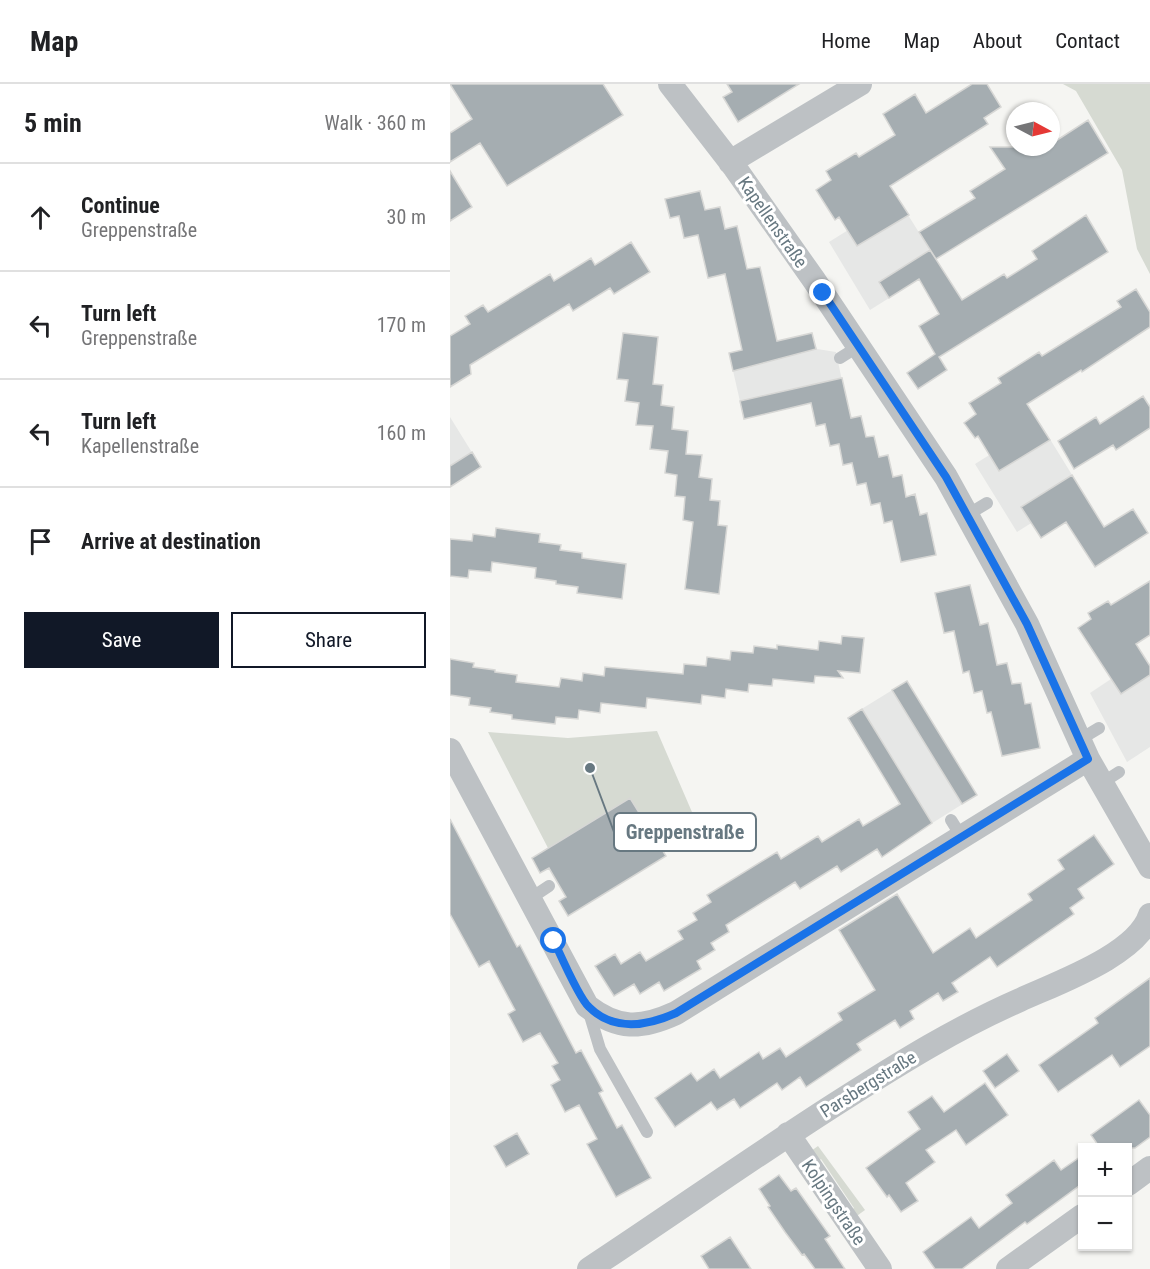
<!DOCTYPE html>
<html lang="en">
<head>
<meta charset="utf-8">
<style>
  body { margin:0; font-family:"Roboto Condensed",sans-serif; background:#f6f6f6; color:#202124 }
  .controls { position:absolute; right:18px; bottom:18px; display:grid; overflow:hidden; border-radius:0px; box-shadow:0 2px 4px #0004 }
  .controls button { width:54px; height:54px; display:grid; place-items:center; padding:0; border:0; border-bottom:2px solid #e0e0e0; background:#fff; color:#202124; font:30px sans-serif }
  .compass { position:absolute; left:556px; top:18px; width:54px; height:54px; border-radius:50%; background:#fff; box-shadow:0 2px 4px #0004; rotate:97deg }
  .stop { position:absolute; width:18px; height:18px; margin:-14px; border:4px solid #1a73e8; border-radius:50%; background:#fff }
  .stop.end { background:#1a73e8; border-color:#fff; box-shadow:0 2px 6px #0008 }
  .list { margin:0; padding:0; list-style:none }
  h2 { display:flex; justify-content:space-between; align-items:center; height:78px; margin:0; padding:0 24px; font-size:26px }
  h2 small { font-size:20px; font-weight:400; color:#757577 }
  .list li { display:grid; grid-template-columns:39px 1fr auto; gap:18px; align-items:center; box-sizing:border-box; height:108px; padding:0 24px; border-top:2px solid #e0e0e0 }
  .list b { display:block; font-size:22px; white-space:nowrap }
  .list p { margin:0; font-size:20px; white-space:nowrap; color:#757577 }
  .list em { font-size:20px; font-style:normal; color:#757577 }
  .actions { display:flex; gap:12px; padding:18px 24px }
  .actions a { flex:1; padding:14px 0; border:2px solid #111827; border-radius:0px; text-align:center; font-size:21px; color:#111827 }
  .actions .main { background:#111827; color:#fff }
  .icon { flex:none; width:33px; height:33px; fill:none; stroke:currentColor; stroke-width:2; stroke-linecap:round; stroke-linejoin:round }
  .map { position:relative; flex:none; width:700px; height:1185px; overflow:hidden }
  header { display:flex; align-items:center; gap:36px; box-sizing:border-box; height:84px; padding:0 30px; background:#fff; border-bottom:2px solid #e0e0e0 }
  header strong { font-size:28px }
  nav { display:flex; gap:33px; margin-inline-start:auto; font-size:21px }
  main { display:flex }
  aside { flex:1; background:#fff }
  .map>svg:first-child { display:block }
</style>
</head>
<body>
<header>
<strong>Map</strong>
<nav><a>Home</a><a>Map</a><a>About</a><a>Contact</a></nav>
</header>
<main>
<aside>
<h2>5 min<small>Walk · 360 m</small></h2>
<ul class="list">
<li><svg class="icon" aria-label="ahead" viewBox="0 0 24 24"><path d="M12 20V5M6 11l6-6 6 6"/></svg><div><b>Continue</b><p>Greppenstraße</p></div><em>30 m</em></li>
<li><svg class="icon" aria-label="left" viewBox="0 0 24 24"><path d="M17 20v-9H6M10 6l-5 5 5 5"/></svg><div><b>Turn left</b><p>Greppenstraße</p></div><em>170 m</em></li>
<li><svg class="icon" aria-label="left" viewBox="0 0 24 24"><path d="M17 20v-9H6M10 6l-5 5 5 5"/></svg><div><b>Turn left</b><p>Kapellenstraße</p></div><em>160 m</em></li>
<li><svg class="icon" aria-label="arrive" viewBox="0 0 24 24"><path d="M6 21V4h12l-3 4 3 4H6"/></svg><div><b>Arrive at destination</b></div></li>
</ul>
<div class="actions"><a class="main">Save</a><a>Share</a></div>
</aside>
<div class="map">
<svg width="700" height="1185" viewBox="0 0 700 1185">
  <rect width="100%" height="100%" fill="#f5f5f2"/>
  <!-- built -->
  <path fill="#e6e7e6" d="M448 115 490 182 420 226 379 158Z
    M362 249 367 265 386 268 395 311 294 335 279 269Z
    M0 333 31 383 0 403Z
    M590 339 632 407 567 448 525 380Z
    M694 573 700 582V663L677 678 640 609Z
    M457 597 527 711 468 748 397 634Z"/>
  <!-- green -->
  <path fill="#d6dad2" d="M613 0H700V190L687 165 672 86 626 7Z
    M207 647 245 735 207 757 180 714 98 764 38 648 118 654Z
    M368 1062 415 1126 404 1134 399 1128 404 1124 371 1075 365 1080 361 1067Z"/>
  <!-- building -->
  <path fill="#a5adb1" stroke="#d7d7d5" stroke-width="1.5" d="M0 0H153L173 31 57 102 30 59 0 78V49L22 35Z
    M277 0H349L288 38 273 13 282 8Z
    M522 0H537L551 23 534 34 538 40 440 102 459 131 407 162 389 133 385 136 366 106 381 96 376 87 406 69 409 73 445 51 433 30 465 10 476 29Z
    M638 36 658 69 486 175 469 148 525 114 520 107 555 85 540 63H601V60Z
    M0 87 22 123 0 137Z
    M250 107 255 126 270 123 275 145 287 142 297 185 310 183 327 257 362 249 366 265 283 287 279 269 292 266 275 190 258 194 248 151 234 154 229 132 220 134 215 115Z
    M636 131 658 168 489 273 497 286 468 305 457 289 485 270 469 242 489 230 469 195 439 214 429 198 480 166 512 216 554 190 557 194 587 175 582 167Z
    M181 158 200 188 164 210 160 204 123 227 119 220 20 281 21 290 0 303V252L20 240 15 232 33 221 38 228 100 190 104 197 141 174 145 181Z
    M686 205 700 228V243L632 288 631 286 577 320 600 356 549 387 528 352 525 354 514 339 526 330 519 319 551 299 548 294 589 268 592 272 671 223 667 217Z
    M173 249 208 253 203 300 213 301 211 321 224 323 222 345 238 347 236 370 252 371 249 393 262 395 260 416 270 417 268 441 277 442 269 510 235 505 243 438 233 436 235 413 225 412 227 391 215 389 218 367 200 365 203 342 186 341 189 319 175 317 178 296 167 295Z
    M392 294 401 334 411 332 416 353 424 352 429 373 438 371 443 393 452 391 456 413 465 410 470 431 477 429 486 471 451 478 442 437 434 439 430 419 421 421 416 399 407 401 402 379 393 381 389 360 380 362 375 340 366 342 361 319 294 335 290 317Z
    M693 312 700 323V344L666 366 663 361 624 385 608 357 646 333 650 340Z
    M22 368 31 383 0 403V382Z
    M622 391 654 443 683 425 698 449 645 483 616 438 591 454 571 423Z
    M46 444 90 450 89 458 111 461 110 466 132 469V474L176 480 172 515 127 509 128 503 106 500V497L85 494 86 484 42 478 41 488 19 486 18 494 0 492V455L22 457 23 450 45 453Z
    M700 497V551L686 560 700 582V591L671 610 628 544 641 535 638 529 658 517 661 521Z
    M520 501 530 541 538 539 547 581 557 579 562 600 571 599 575 620 581 619 590 664 552 672 541 628 537 629 532 607 524 609 519 587 513 589 504 547 494 549 485 509Z
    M392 552 414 554 410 589 388 587 393 594 365 592 364 599 323 595 322 602 299 600 298 608 276 605 275 614 252 611 251 620 197 614 196 624 151 619 150 629 129 626 128 635 106 633 105 640 62 635V631L40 628 41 624 19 621 20 614 0 611V575L24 579 23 583 45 586V588L67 591 66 598 109 603 111 594 132 597 133 589 154 592 155 583 233 590 234 580 256 582 257 573 280 576 281 567 303 569 304 562 327 565V561L368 566 369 557 391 560Z
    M457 597 527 711 512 720 442 606Z
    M412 625 482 739 432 773 427 765 391 788 387 782 350 805 345 798 326 810 276 841 279 848 261 859 265 866 247 877 251 885 214 907 209 898 190 910 184 900 164 912 145 882 165 870 171 880 190 868 196 877 233 855 228 847 247 836 243 829 261 818 257 811 327 768 331 775 368 752 372 758 409 735 413 742 450 720 398 634Z
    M180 714 216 772 118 832 109 817 116 813 99 784 90 789 82 774Z
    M0 735 67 863 70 861 126 969 131 966 153 1007 149 1009 167 1044 172 1041 201 1094 166 1113 137 1060 147 1055 129 1021 115 1028 101 1001 110 996 102 982 108 979 90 949 73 958 58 930 65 926 39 877 29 883 0 830Z
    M644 751 664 780 628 805 634 814 620 824 624 830 547 883 540 873 502 899 508 908 493 917 488 909 460 927 464 935 450 944 445 936 407 960 411 966 356 1003 350 993 332 1006 327 999 290 1024 284 1015 267 1026 261 1018 225 1043 205 1014 241 989 247 997 264 985 270 994 309 968 313 975 330 964 336 973 392 936 388 929 425 906 389 846 447 810 483 869 520 844 526 854 582 816 578 810 614 785 608 776Z
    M700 894V962L670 983 662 971 608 1008 589 981 648 939 645 934Z
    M557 970 569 987 545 1004 533 987Z
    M535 999 558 1031 516 1061 506 1046 476 1066 485 1078 456 1099 468 1117 451 1128 439 1111 437 1113 416 1084 470 1045 458 1028 482 1012 494 1028Z
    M689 1016 700 1031V1053L685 1064H650L641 1051Z
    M67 1049 79 1070 56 1083 44 1062Z
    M633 1071V1099L577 1140 575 1138 512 1185H485L473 1168 521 1133 529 1144 562 1119 556 1111 604 1076 611 1086Z
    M329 1091 341 1107 346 1104 380 1152 375 1155 395 1185H365L354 1170 352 1171 335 1148 318 1123 320 1122 309 1105Z
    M280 1153 301 1185H259L251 1172Z"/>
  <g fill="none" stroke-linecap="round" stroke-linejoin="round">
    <!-- service -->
    <path stroke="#bdc1c4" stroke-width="12" d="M390 274 409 262
      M517 431 537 419
      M629 656 649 644
      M652 699 669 688
      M501 736 511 752
      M81 814 99 802
      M138 925 150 965 197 1048"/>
    <!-- minor -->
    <path stroke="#bdc1c4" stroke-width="24" d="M220 0 285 84 364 196 496 393 577 540 638 675 700 783
      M280 78 410 0
      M0 666 137 922C168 946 191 945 226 929L638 675
      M338 1050 430 1185
      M678 1100 700 1084
      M139 1185C224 1129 307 1070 392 1016 450 979 508 943 570 916 607 899 687 871 700 831
      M558 1185 632 1132"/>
  </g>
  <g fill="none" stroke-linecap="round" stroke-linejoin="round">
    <!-- route -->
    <path stroke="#1a73e8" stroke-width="8" d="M104 857C111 872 129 914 139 923 164 948 197 942 226 929L638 675 577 540 496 393 373 209"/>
  </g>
  <g text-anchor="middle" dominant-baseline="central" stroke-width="6" stroke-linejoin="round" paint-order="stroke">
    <!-- street labels -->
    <g font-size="18" fill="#677881" stroke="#fff">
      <text transform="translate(323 138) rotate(55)">Kapellenstraße</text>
      <text transform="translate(418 1000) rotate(-32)">Parsbergstraße</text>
      <text transform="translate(384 1118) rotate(56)">Kolpingstraße</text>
    </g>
  </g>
  <!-- callouts -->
  <path fill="none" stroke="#677881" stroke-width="2" d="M140 684L164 748"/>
  <circle fill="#677881" stroke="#fff" stroke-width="2" cx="140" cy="684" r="6"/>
  <rect fill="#fff" stroke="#677881" stroke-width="2" x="164" y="729" width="142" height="38" rx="6"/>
  <g font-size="20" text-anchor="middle" font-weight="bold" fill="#677881">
    <text x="235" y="755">Greppenstraße</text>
  </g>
</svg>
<div class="controls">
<button>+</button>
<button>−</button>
</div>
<svg class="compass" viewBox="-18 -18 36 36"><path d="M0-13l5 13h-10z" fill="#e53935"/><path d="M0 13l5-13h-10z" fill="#757577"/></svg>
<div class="stop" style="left:104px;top:857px"></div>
<div class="stop end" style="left:373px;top:209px"></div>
</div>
</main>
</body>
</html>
